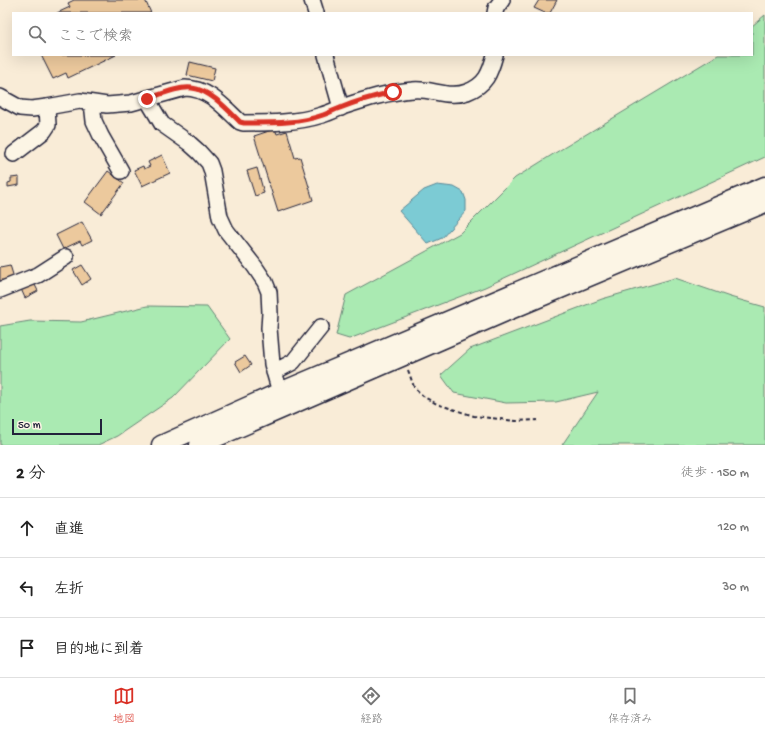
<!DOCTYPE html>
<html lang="ja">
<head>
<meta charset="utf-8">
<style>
  body { margin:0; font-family:"Gochi Hand","Klee One",sans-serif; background:#f6f6f6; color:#222 }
  .scale { position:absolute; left:12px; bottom:10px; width:90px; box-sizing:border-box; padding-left:4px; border:2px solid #22223b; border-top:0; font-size:11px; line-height:14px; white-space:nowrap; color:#22223b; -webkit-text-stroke:3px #fcf5e5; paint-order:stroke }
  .stop { position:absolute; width:12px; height:12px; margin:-9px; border:3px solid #d93025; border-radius:50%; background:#fff }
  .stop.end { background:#d93025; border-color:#fff; box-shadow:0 1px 4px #0008 }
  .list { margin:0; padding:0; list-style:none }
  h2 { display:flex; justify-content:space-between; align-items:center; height:52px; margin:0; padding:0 16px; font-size:17px }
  h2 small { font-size:13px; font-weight:400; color:#767676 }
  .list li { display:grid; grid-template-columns:26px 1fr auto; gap:12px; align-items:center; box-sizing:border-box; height:60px; padding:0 16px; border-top:1px solid #e0e0e0 }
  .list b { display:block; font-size:15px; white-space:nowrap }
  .list em { font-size:13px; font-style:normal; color:#767676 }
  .icon { flex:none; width:22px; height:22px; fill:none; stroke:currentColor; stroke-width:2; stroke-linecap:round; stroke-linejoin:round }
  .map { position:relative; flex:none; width:765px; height:445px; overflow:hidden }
  .search { position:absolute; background:#fff; box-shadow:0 4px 16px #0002; left:12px; right:12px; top:12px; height:44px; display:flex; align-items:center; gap:10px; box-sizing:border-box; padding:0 14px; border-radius:0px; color:#767676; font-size:15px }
  .sheet { height:232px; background:#fff }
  nav { display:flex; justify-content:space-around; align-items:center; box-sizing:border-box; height:56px; border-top:1px solid #e0e0e0; background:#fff; font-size:11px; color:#767676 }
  nav a { display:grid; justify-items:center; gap:2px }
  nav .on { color:#d93025 }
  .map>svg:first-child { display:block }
</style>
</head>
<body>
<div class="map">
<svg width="765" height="445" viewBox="0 0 765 445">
  <rect width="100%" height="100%" fill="#f9ecd7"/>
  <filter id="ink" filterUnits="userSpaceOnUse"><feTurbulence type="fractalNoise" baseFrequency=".025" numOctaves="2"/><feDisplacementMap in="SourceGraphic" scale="8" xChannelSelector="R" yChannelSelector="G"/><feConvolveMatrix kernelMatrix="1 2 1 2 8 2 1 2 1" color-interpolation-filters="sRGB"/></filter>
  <g filter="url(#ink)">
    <!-- green -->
    <path fill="#aaeab2" stroke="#668676" d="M765 15V157L485 287 349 339 336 335 346 295 460 233 515 178 555 153 718 55H752V26Z
      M675 278 730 297 765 307V445H562L598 392 556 402 506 403 454 393 441 375 470 349 602 299Z
      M147 306 207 307 230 339 173 398 117 436 98 445H0V326L30 321 81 322Z"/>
    <!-- water -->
    <path fill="#7bcbd4" stroke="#578797" d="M437 185 454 187 463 192 466 200V211L442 238 428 244 399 211 424 190Z"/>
    <!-- building -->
    <path fill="#ecc99d" stroke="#22223b" d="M74 0H145L151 13H57L70 7 68 3Z
      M539 0H557L550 13H545L534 8Z
      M41 55H116L68 78 66 73 53 79Z
      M190 62 215 68 212 81 187 75Z
      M275 129 277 134 287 131 295 158 300 157 313 200 278 212 254 136Z
      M162 155 170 173 142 186 134 170 143 166 144 169 150 166 148 162Z
      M257 168 264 193 255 196 247 171Z
      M108 171 124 183 101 214 85 202Z
      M19 177V185L8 187V183L11 182V178Z
      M82 222 92 240 82 245 80 241 63 249 56 235Z
      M10 265 14 278 0 281V267Z
      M82 265 91 279 82 285 73 270Z
      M34 283 38 291 25 298 21 289Z
      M245 356 251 365 241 372 235 362Z"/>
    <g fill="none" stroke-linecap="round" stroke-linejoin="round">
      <!-- minor casing -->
      <g stroke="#22223b" stroke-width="18">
        <path id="minor" d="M312 0 316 13
          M495 13 496 8 502 0
          M326 55 341 108
          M0 97 20 108 32 109 47 107 80 101 107 105 131 103 185 88C208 88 224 107 240 122L243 123C270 123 297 123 322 115 329 113 335 110 342 107 366 99 388 92 413 90 431 88 449 99 467 92 486 85 490 73 495 55
          M147 99 162 124 189 143 199 152 209 163 212 171 220 217 226 230 255 267 265 282 269 292 270 313 269 328 272 364 283 403
          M92 103 94 121 101 136 121 171
          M14 154 44 131 48 125 47 107
          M0 290 38 275 66 257
          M274 372 293 362 321 327"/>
      </g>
      <!-- tertiary casing -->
      <g stroke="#22223b" stroke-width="21">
        <path id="tertiary" d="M161 445 280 392 765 186
          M199 445 510 310 765 203"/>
      </g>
      <!-- path -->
      <path stroke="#22223b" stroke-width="2" stroke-dasharray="4 3" stroke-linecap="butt" d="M408 370 414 387 424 397 437 404 474 416 516 421 538 420"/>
      <!-- minor -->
      <use href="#minor" stroke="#fcf5e5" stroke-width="15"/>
      <!-- tertiary -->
      <use href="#tertiary" stroke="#fcf5e5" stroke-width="18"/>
    </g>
  </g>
  <g fill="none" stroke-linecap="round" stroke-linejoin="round" filter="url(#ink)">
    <!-- route -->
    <path stroke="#d93025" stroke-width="5" d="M147 99C159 95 179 86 192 88 210 90 228 110 240 122L244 123C270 123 298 124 323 115 329 113 334 110 340 108 357 101 375 96 393 92"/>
  </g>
</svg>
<div class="scale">50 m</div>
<div class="stop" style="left:393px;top:92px"></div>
<div class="stop end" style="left:147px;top:99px"></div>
<div class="search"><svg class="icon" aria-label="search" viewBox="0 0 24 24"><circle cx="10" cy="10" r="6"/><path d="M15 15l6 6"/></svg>ここで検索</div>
</div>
<section class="sheet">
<h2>2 分<small>徒歩 · 150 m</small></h2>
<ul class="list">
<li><svg class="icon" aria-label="ahead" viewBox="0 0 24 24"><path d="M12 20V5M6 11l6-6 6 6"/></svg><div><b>直進</b></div><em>120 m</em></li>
<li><svg class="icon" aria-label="left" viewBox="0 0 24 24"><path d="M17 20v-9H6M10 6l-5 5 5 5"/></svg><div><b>左折</b></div><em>30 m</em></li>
<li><svg class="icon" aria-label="arrive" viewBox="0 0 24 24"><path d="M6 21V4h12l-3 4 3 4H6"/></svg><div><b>目的地に到着</b></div></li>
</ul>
</section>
<nav>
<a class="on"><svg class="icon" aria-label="map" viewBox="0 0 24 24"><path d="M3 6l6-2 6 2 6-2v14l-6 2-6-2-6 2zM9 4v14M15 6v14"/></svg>地図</a>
<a><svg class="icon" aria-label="directions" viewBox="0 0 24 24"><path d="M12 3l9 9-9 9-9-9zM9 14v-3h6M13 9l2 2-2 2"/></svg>経路</a>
<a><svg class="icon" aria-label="saved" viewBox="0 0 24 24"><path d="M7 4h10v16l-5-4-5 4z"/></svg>保存済み</a>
</nav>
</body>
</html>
